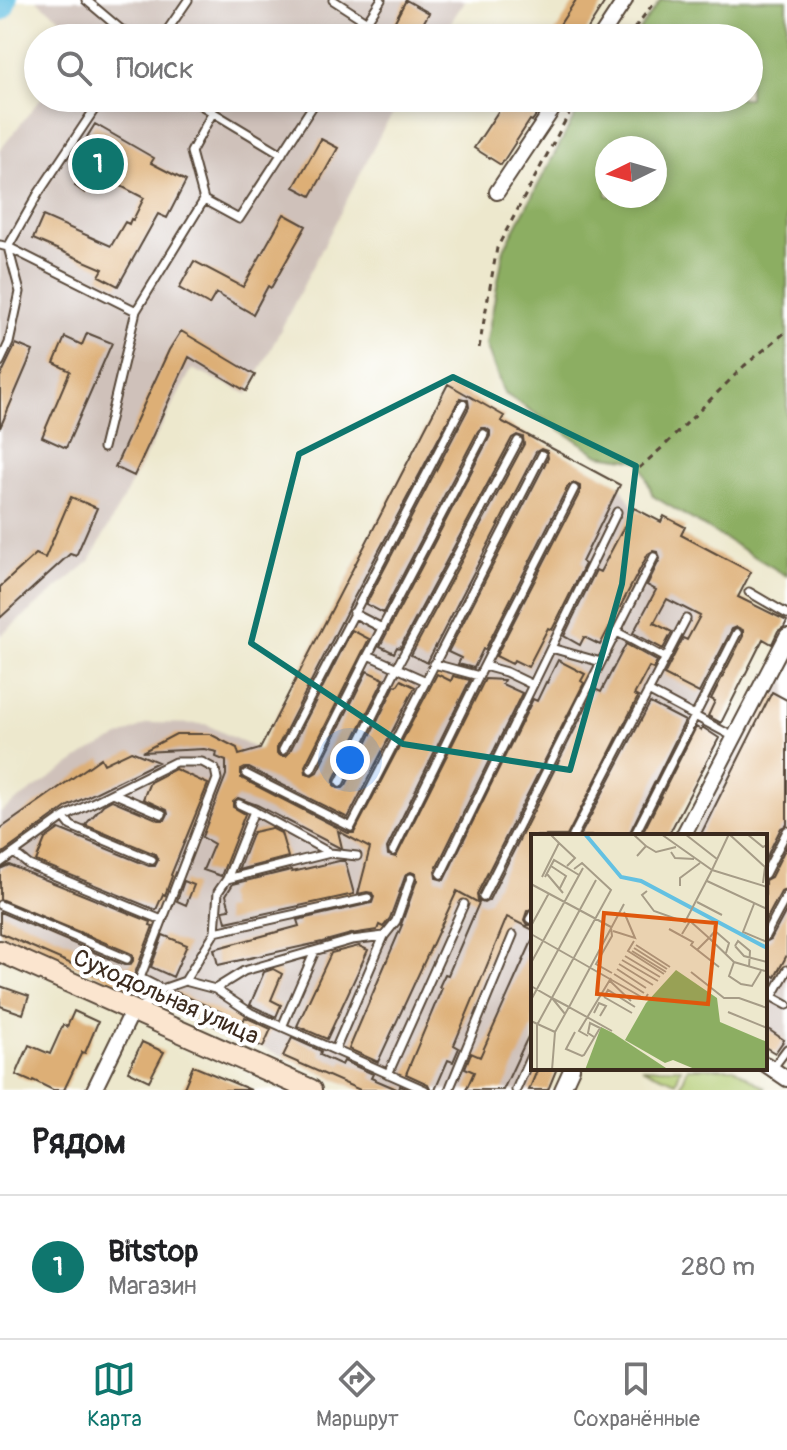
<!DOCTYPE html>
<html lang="ru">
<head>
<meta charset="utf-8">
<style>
  body { margin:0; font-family:Pangolin,sans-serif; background:#f6f6f6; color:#202124 }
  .compass { position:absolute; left:595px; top:136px; width:72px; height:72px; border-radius:50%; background:#fff; box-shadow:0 4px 12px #0003; rotate:265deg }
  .you { position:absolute; left:350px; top:760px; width:28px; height:28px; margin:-20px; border:6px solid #fff; border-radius:50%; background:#1a73e8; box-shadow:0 0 0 12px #1a73e833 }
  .badge { display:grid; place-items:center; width:52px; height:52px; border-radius:50%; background:#0f766e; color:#fff; font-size:26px; font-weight:700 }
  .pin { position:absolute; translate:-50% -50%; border:4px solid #fff; box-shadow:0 2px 8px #0006 }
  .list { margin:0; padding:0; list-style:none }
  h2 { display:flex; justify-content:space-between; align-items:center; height:104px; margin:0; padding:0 32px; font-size:34px }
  h2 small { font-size:26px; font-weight:400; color:#757577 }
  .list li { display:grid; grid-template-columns:52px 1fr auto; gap:24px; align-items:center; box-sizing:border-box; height:144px; padding:0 32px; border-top:2px solid #e0e0e0 }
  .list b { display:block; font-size:30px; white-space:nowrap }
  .list p { margin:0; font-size:26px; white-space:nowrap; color:#757577 }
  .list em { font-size:26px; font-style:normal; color:#757577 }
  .icon { flex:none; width:44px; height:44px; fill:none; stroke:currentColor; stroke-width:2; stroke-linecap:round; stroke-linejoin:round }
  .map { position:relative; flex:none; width:787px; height:1090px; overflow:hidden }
  .search { position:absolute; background:#fff; box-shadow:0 4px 12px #0003; left:24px; right:24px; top:24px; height:88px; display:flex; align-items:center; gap:20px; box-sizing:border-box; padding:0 28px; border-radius:44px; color:#757577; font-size:30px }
  .sheet { height:248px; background:#fff }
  nav { display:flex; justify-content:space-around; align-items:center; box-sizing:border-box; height:112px; border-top:2px solid #e0e0e0; background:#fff; font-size:22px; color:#757577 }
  nav a { display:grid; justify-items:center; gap:4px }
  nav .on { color:#0f766e }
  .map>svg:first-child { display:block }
</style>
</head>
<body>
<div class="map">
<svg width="787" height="1090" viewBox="0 0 787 1090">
  <rect width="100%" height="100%" fill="#fff"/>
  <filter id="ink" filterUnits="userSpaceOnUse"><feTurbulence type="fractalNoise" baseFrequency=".0125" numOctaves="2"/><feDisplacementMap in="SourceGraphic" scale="16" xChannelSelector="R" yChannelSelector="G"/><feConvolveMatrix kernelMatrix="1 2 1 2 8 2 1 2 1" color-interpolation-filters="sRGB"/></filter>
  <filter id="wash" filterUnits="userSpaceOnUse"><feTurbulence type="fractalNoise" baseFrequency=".006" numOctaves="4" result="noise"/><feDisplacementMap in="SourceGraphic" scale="32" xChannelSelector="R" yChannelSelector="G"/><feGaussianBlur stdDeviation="1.8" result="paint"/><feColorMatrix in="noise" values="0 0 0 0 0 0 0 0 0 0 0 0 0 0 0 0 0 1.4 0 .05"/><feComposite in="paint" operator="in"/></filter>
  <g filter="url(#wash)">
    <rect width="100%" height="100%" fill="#ede8cd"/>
    <!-- industrial -->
    <path fill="#cfc1ba" d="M36 0H465L441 38H87Z
      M41 98H403L383 129 248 394 192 369 90 561 0 636V150Z
      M448 384 504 416 501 421 620 485 634 508 660 522 664 516 681 535 720 556 710 574 763 639 722 721 719 738 668 836H533V1068H557L548 1090H360L0 933V812L90 751 149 723 205 724 259 750Z
      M787 653V1060L765 1047V836H692Z"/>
    <!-- green -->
    <path fill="#b1ca70" stroke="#767a47" stroke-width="2" d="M642 1068H681L676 1082Z
      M688 1068H734L765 1088V1090H687L681 1085Z"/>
    <!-- forest -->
    <path fill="#8cae62" stroke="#646c40" stroke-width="2" fill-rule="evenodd" d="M661 0H787V576L653 496 640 461 599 455 504 393 486 345 504 249 577 112 587 98H749V38H633ZM607 148H655V196H607Z"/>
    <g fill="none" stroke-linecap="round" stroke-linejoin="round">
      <!-- river -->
      <path stroke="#64c1e2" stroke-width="28" d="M0 7 3 0"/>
    </g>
    <g id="blocks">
      <!-- building -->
      <path fill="#ddaf76" d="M406 0 429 13 415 38H386Z
        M576 0H606L582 38H551Z
        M507 98H548L532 121 530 120 501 165 474 148Z
        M95 124 154 158 151 163 186 181 167 218 158 214 118 286 99 276 103 269 33 239 43 216 111 246 125 222 129 224 131 219 133 220 144 198 96 173 85 193 75 186 99 144 87 137Z
        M321 139 338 148 311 196 294 187Z
        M284 214 306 226 271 288 268 286 253 314 216 293 209 305 179 288 194 261 243 287Z
        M181 331 255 375 246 391 189 357 134 476 115 467 169 350Z
        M87 333 112 343 66 448 42 437 70 371 54 363 65 337 82 345Z
        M16 344 33 351 0 428V377Z
        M448 384 504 416 501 421 620 485 582 562 585 564 552 630 548 628 528 667 514 660 512 664 496 656 580 492V486L574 483 568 486 485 650 483 649 474 668 458 664 461 658 448 652 548 458 547 451 541 449 536 452 427 663 411 655 524 444 523 437 517 435 512 438 400 648 397 647 394 653 380 646 490 436V431L486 428H481L478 431 383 613 366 604 469 407 468 400 460 398 348 609 277 748V753L281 756H286L289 753 352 630 369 639 305 766 306 773 312 775 317 772 367 671 384 679 334 779V785L338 788H343L346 785 395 685 397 686 401 680 415 687 348 818 249 768H245L241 770V778L348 833H354L437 674 451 681 453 676 470 680 387 848 388 855 396 857 485 679 504 680 502 684 522 693 435 871 436 878 444 880 533 699 537 701 546 682 548 683 547 682 558 660 585 674 581 681 584 683 477 894 478 901 484 903 489 900 595 689 601 692 626 644 657 661 653 669 649 667 634 695 638 697 567 836H533V908L527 911 524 920 527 925H533V930L507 917 454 1045 459 1048 453 1062 448 1060 435 1090H431L428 1084 406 1074 442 988 439 987 445 974 448 975 479 903 457 891 378 1062 349 1049 402 925H401L417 880 416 874 411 872 406 874 390 918 383 927 379 925 377 930 351 934 322 942 218 965 214 949 299 926 297 920 372 903 374 897 372 893 367 892 358 894 370 848 338 831 342 848H340L257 805 238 798 233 802V807L245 814 221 876 203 870 214 844 202 837 226 775V761L216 757 217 752 204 749 142 752 176 734H210L237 748 239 755 260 749Z
        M71 497 97 508 76 556 70 554 0 618V587L36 554 45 558Z
        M634 508 661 522 664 516 685 527 681 535 751 572 738 597 787 621 784 627 778 631 772 644 763 639 721 723 708 716 715 701 711 699 743 636V630L737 627 732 629 699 693 664 675 683 638 687 640 700 616 667 599 654 623 672 632 663 649 633 633 656 590 647 585 660 559 658 552 653 551 648 554 600 645 584 637 580 645 564 636 596 570 600 572Z
        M772 692 787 700V825L781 828 765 860V836H700Z
        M650 703 685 721 628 836H580Z
        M696 727 701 730 702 727 719 738 668 836H641Z
        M131 751 158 762 68 806 0 855V829L101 758 104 764Z
        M175 769 208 784 171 875 172 876 165 895 163 894 156 910 36 861 45 839 59 829 149 866H155L158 860 155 854 85 825 103 805 112 800 159 820H165L168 814 167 810 143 799 150 782Z
        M271 828 281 833 288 857 238 870 253 832Z
        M787 845V889L781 892 765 922V880L771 877Z
        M339 861H345L354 894 226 922 223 910 230 909 226 895 233 884 291 870 292 872Z
        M9 865 151 922 150 925 153 926 129 989 0 933V912L124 965H130L133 961V956L130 953 0 899V869Z
        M184 881 194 885 186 905 177 901Z
        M787 909V955L775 977 765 971V942L771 939Z
        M163 935 187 945 173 977 151 967Z
        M533 939V1026L503 1090H466L474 1072 465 1068 471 1053 480 1057Z
        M359 946 368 950 327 1039 297 1026 331 953Z
        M273 969 282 974 271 1000 281 1005 276 1017 250 1005 264 972Z
        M0 986 29 996 23 1014 0 1006Z
        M176 992 243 1022 245 1017 271 1029 263 1047 170 1007Z
        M74 1011 98 1022 85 1053 82 1052 64 1090H53L33 1080 32 1082 16 1075 29 1045 50 1054 63 1025 67 1027Z
        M765 1027 784 1040 775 1053 765 1047Z
        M292 1038 321 1051 320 1055 342 1065 344 1061 373 1074 371 1078 399 1090 400 1086 409 1090H360L283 1056Z
        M142 1042 164 1052 149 1081 128 1071Z
        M193 1066 251 1090H183Z
        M538 1068H557L548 1090H529Z"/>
    </g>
  </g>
  <g filter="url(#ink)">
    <use href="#blocks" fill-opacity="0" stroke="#564638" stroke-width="2"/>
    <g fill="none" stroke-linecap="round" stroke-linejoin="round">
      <!-- lane casing -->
      <g stroke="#564638" stroke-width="11">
        <path id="lane" d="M86 0 131 38
          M333 0 367 22
          M162 38 188 0
          M356 38 381 0
          M102 98 38 194 8 247 136 311
          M189 98 282 154
          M204 200 191 152 213 112
          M0 245 8 247 20 292 9 343 0 362
          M103 448 136 311 204 200 239 219 318 98
          M749 592 787 614
          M353 613 382 628
          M617 632 665 658
          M551 648 601 662
          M368 655 426 681
          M434 664 479 676
          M484 666 506 672 533 685
          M648 691 734 737
          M283 750 463 404
          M311 769 368 655 484 434
          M246 774 351 827 542 455
          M340 782 397 667 518 441
          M113 793 162 814
          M254 811 330 853 357 856
          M64 817 71 826 152 860
          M573 836 686 619
          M634 836 737 633
          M393 851 479 676 574 489
          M14 853 29 865 162 920
          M0 863 64 817 175 762H202L215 769 217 779 140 978 162 989
          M441 874 617 512
          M765 874 787 831
          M227 879 330 853
          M483 897 654 557
          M0 905 127 959
          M530 919 533 914
          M215 932 368 898
          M765 936 787 895
          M185 981 215 932 218 892 227 879 254 811 239 804
          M215 989 244 971 352 940 384 936
          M765 993 787 1005
          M772 997 787 970
          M138 1008 154 1000 162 989 185 981 215 989 251 1013 425 1090
          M282 1027 315 951
          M335 1050 384 936 396 921 411 878
          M772 1069 787 1049
          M388 1074 464 904
          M449 1090 513 935
          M516 1090 533 1051"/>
      </g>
      <!-- street casing -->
      <g stroke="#564638" stroke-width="18">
        <path id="street" d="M600 38 625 0
          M497 192 560 98
          M683 836 787 636
          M765 1064 787 1079
          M94 1090 133 1010
          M562 1090 572 1068"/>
      </g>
      <!-- secondary casing -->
      <g stroke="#564638" stroke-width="24">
        <path id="secondary" d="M0 951 311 1090"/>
      </g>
      <!-- path -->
      <path stroke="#564638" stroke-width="3" stroke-dasharray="6 6" stroke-linecap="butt" d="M627 38 656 0
        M479 348 497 248 571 110 581 98
        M639 468 664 446 744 366 787 331"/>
      <!-- lane -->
      <use href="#lane" stroke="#fff" stroke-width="7"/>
      <!-- street -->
      <use href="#street" stroke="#fff" stroke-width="14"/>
      <!-- secondary -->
      <use href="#secondary" stroke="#fbe5cf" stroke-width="20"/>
    </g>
  </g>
  <!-- marked area -->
  <path fill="none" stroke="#0f766e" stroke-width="6" stroke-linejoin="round" d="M453 377 636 466 622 584 570 770 403 744 251 643 299 454Z"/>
  <g text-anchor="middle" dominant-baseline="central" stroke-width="8" stroke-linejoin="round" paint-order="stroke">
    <!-- street labels -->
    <g font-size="24" fill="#3b2a1e" stroke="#fff">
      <text transform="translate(166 997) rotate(24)">Суходольная улица</text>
    </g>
  </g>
  <!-- overview -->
  <g transform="translate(531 834)">
    <rect width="236" height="236" fill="#ede8cd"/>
    <path d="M145 136 186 164 189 188 236 208V236H166L142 226 134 229 94 206 115 169ZM70 193 82 199 138 236H54Z" fill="#8cae62"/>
    <path fill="none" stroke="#64c1e2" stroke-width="4" d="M54 0 90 43 110 47 236 114"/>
    <path fill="none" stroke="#a69c87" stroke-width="2" d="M102 0 115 12 106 22M130 0 181 36 198 0M154 0 186 25M198 0 234 33 232 49M216 0 232 13 236 11M28 9 44 24 36 32M115 12 125 18 145 13M140 18 144 24 163 25M20 32 35 42 28 56M16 40 32 59M11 43 28 9 19 0M14 43 23 26 48 41M176 47 236 75M0 50 80 93 81 102 65 130 81 139M149 52V44L169 29M116 57 111 61 123 77 154 88 181 36 236 53M166 68 191 81M223 70 212 98 236 108M0 92 18 59M138 95 162 108 160 111 188 133M82 97 104 104 93 78M0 100 114 165 117 160M151 100 159 87 178 104M179 103 184 97 198 109 195 119M103 107 97 117 133 140M105 111 139 133M204 112 213 122 236 128M204 112 207 107 219 117 218 133M103 114 136 135M166 116 178 104 203 128 234 137M101 117 135 138M94 122 129 143M91 126 127 147M203 128 198 142 210 150 221 152 230 137M0 129 52 34M88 130 122 151M86 135 115 154M160 138 193 164H208L236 174M83 140 113 159M78 146 100 167M0 152 21 164 38 173 34 180 21 164M73 163 77 156 104 173M73 163 101 179M0 166 65 46M197 178 236 194M63 179 68 169 75 172 69 182M0 187 24 198M81 197 38 173 93 70M44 198 35 215 51 222 53 221 69 194 59 189 57 199 63 203M57 202 48 197 80 144M6 236V191L80 56 51 29 43 35M21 236 24 198 34 180"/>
    <path fill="#df570d" fill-opacity="0.15" stroke="#df570d" stroke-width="4" d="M73 79 185 89 177 170 66 160Z"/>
    <rect width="236" height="236" fill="none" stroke="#3b2a1e" stroke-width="4"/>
  </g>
</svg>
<svg class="compass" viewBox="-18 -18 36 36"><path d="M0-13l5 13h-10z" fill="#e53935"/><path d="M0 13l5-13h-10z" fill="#757577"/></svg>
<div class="you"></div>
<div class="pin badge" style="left:98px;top:164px">1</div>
<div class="search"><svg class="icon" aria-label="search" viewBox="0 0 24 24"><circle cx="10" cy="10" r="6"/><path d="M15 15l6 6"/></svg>Поиск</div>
</div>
<section class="sheet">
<h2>Рядом<small></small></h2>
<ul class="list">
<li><span class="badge">1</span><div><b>Bitstop</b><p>Магазин</p></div><em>280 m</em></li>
</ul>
</section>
<nav>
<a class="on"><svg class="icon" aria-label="map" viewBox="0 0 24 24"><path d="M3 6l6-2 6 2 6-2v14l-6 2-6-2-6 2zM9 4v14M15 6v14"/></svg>Карта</a>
<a><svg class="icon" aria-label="directions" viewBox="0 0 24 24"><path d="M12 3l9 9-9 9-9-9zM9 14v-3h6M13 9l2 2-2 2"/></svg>Маршрут</a>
<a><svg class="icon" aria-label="saved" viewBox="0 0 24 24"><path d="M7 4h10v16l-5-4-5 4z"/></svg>Сохранённые</a>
</nav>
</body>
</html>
